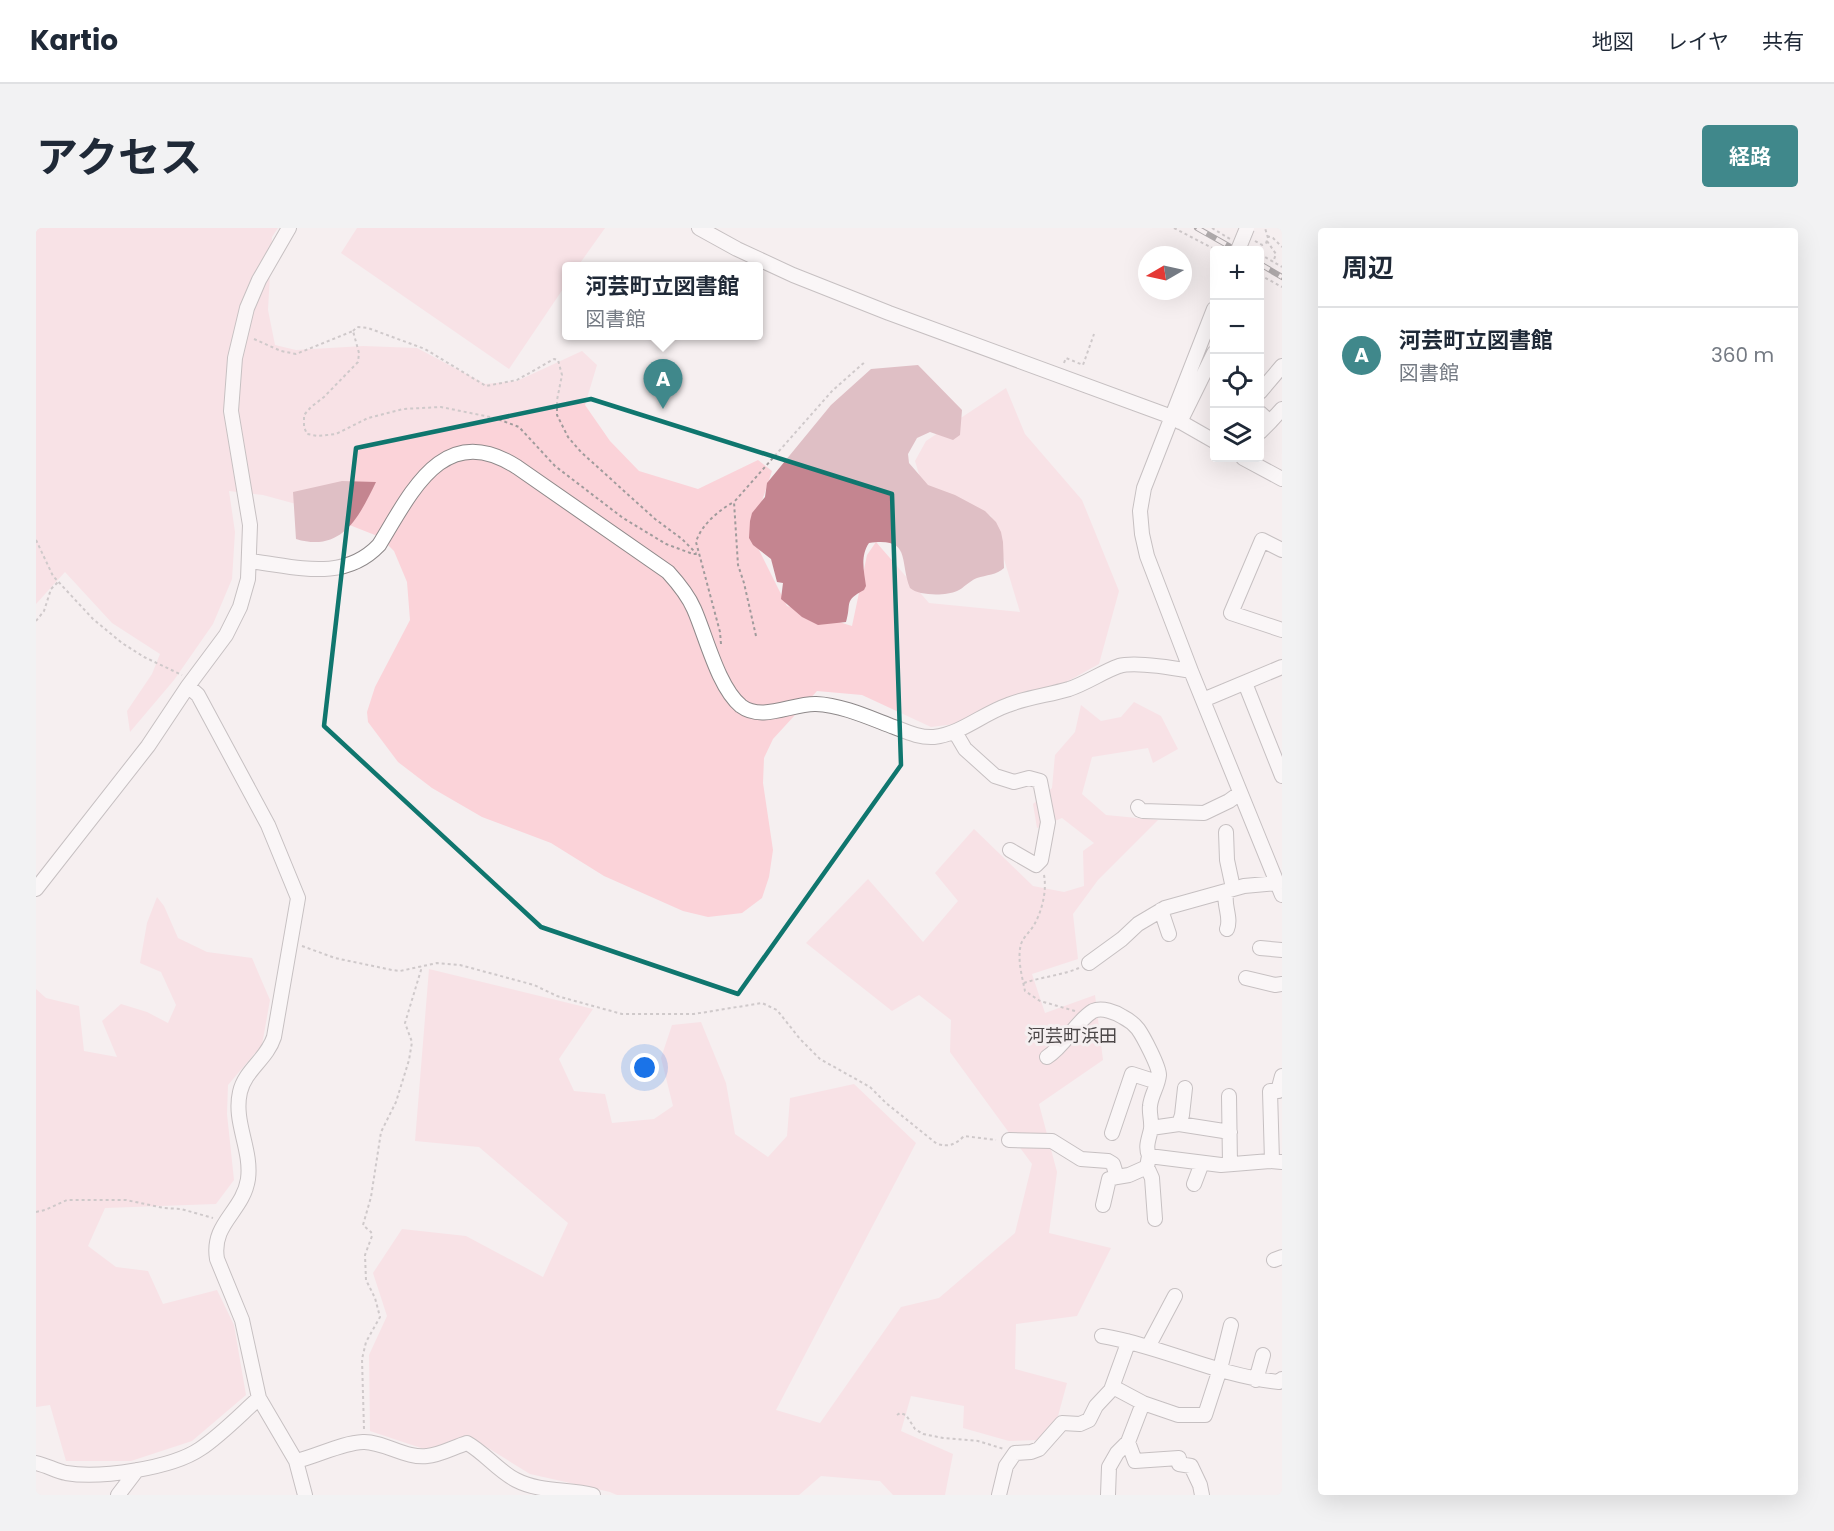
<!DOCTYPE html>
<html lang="ja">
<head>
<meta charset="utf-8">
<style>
  body { margin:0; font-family:Poppins,"Noto Sans JP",sans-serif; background:#f2f2f3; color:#1f2937 }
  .controls { position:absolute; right:18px; top:18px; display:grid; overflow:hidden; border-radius:6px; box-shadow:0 6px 24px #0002 }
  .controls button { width:54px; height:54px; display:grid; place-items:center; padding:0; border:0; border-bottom:2px solid #e0e1e3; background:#fff; color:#1f2937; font:30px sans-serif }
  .compass { position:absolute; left:1102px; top:18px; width:54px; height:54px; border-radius:50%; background:#fff; box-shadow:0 6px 24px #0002; rotate:261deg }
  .you { position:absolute; left:609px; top:840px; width:21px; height:21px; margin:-15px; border:4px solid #fff; border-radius:50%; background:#1a73e8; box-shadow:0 0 0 9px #1a73e833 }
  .badge { display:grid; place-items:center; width:39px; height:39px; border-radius:50%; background:#40888b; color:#fff; font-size:20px; font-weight:700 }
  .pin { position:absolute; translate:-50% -50px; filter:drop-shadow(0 2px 3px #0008) }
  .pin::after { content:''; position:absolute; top:32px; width:21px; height:18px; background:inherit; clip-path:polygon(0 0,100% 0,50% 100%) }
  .popup { position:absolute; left:526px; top:34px; width:201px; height:78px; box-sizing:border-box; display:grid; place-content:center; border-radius:6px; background:#fff; filter:drop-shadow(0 2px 4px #0005); font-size:20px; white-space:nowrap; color:#747a83 }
  .popup b { font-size:22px; color:#1f2937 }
  .popup::after { content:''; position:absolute; left:50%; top:100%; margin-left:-12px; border:12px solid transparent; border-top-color:#fff }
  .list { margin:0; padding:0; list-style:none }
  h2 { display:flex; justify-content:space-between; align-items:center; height:78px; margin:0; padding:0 24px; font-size:26px }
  h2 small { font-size:20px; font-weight:400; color:#747a83 }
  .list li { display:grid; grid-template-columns:39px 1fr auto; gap:18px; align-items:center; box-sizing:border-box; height:96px; padding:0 24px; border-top:2px solid #e0e1e3 }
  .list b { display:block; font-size:22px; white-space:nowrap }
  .list p { margin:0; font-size:20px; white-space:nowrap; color:#747a83 }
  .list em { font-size:20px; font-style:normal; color:#747a83 }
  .icon { flex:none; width:33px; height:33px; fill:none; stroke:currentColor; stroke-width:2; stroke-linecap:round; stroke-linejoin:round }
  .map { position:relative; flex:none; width:1246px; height:1267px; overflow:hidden; border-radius:6px }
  header { display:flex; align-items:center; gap:36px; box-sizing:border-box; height:84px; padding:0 30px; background:#fff; border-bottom:2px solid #e0e1e3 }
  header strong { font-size:28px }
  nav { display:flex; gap:33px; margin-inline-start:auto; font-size:21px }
  .intro { display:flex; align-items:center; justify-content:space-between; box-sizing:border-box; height:144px; padding:0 36px }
  h1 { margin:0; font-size:42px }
  .button { padding:15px 27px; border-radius:6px; background:#40888b; color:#fff; font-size:21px; font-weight:700 }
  main { display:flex; gap:36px; padding:0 36px }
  aside { flex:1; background:#fff; border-radius:6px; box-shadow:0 6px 24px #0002 }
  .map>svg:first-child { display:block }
</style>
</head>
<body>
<header>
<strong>Kartio</strong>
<nav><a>地図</a><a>レイヤ</a><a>共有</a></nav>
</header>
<div class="intro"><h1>アクセス</h1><a class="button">経路</a></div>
<main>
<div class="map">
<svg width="1246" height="1267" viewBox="0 0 1246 1267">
  <rect width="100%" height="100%" fill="#f5eff0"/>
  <!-- green -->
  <path fill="#fbd3d9" d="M0 0H242L236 9 232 82 239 117 260 122 327 118 381 120 449 156 481 153 546 123 561 137 549 177 574 213 603 243 662 261 722 232 736 243 715 306 751 378 816 398 831 327 840 314 893 375 984 384 955 288 886 256 879 233 890 213 970 160 989 206 1046 272 1083 363 1063 436 1025 457 950 492 895 499 826 467 781 463 737 511 728 530 727 555 737 622 733 649 726 670 706 685 672 689 647 683 568 648 515 615 446 589 396 560 362 534 332 494 331 484 339 459 374 392 371 354 358 323 344 309 260 276 227 267 193 263 199 304 196 351 177 396 138 452 94 504 91 483 116 446 124 426 76 395 29 344 0 376Z
    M321 0H569L542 38 531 39V55L473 141 305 25Z
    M1098 474 1125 488 1142 521 1117 535 1112 520 1056 529 1046 566 1070 587 1122 592 1062 652 1037 686 1042 731 996 746 1009 785 1059 767 1067 832 1003 876 1021 944 1013 1005 1075 1020 1041 1088 980 1096 979 1141 1031 1155 1022 1188 1004 1212 973 1213 927 1200 928 1178 875 1168 865 1203 917 1226 909 1267H857L844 1253 785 1248 763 1267H581L574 1264 494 1246 431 1207 391 1222 334 1203 333 1127 351 1088 337 1045 366 1001 430 1008 507 1049 532 995 443 919 379 913 393 741 557 781 523 831 538 863 569 866 576 895 618 891 637 878 625 830 636 797 665 794 690 855 699 906 732 929 751 908 754 870 818 856 880 915 740 1182 784 1195 865 1079 903 1070 979 1005 996 936 914 824 915 792 883 767 856 783 770 715 832 651 887 714 922 673 899 645 938 601 997 658 1028 664 1048 658 1047 623 1058 615 1026 590 1001 600 997 576 1016 560 1019 527 1039 504 1045 477 1065 493 1085 489Z
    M121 669 128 678 142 710 171 724 216 730 234 772 226 817 192 857 191 886 198 952 180 976 69 980 52 1018 80 1039 112 1043 127 1076 181 1062 198 1097 210 1167 156 1213 95 1233H30L14 1177 0 1179V761L10 770 43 778 48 823 81 829 66 793 85 776 111 784 132 795 140 777 125 744 104 735 111 695Z"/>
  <!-- water -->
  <path fill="#c48590" d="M882 137 926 182 924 207 917 212 894 204 881 210 872 226 873 235 892 257 919 267 949 283 960 294 965 304 967 314 968 340C961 347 950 347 941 350 933 353 928 360 921 363 910 368 883 368 874 360 863 333 876 309 833 315 824 328 828 343 830 358L828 362C807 373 816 375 810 394L782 397 766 389 745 371 747 355 741 354 735 331 717 317 713 310 714 293 716 285 729 269 731 255 795 177 835 141Z
    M306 253 340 254C323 289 306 325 260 311L257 264Z"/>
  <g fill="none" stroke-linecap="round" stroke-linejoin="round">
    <!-- minor casing -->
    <g stroke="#8d8889" stroke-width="16">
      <path id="minor" d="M663 0 701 21 757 47 853 85 1136 189 1178 213
        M1178 81 1108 260 1104 283 1106 306 1111 328 1155 443 1246 667
        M1224 164 1246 138
        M1224 185 1234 194 1224 204
        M1144 194 1178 125
        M1234 194 1246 181
        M1207 230 1246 251
        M1246 322 1226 312 1195 385 1246 402
        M213 333C259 338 307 355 343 317 376 263 408 192 481 239L632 344C642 355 652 367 658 381 670 408 682 459 705 478 726 494 757 475 780 476 806 477 834 490 858 499 871 504 884 510 898 509 925 506 946 486 972 477 992 469 1013 467 1033 461 1051 455 1066 444 1083 438 1099 433 1138 440 1155 443
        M1209 455 1246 548
        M152 458 162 467 232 597 262 670 238 809C231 831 209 842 204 864 197 894 216 921 212 951 207 984 175 995 181 1031L206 1092 223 1170 260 1233 269 1267
        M1167 472 1246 439
        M919 504 929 521 959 548 978 554 993 550 1004 553 1012 594 1005 632 1000 637 974 622
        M1102 579 1104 582 1107 583 1168 585 1193 573 1204 565
        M1190 604 1191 632 1197 660
        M0 661 112 518 152 458 190 407 204 379 212 351 214 297 195 183 199 130 211 80 223 52 253 0
        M1125 682 1133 706
        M1191 701C1196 689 1186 675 1191 663
        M1224 720 1246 722
        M1053 735 1086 711 1102 696 1129 680 1208 658 1241 655
        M1210 750 1239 757 1246 756
        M1011 829C1029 818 1040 793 1057 783 1066 779 1079 784 1087 789 1093 792 1098 796 1102 801 1107 808 1123 838 1123 847 1122 858 1115 867 1114 878 1113 885 1116 893 1115 901 1113 911 1109 918 1113 928
        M1193 868 1194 936
        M1143 896 1146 887 1149 860
        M1115 900 1143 896 1194 904
        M1076 905 1096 846 1121 854
        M973 912 1016 913 1045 931 1072 933 1077 936 1081 949 1093 947 1111 939 1113 928 1185 937 1234 933 1246 934
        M1236 933 1234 863H1242L1246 848
        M1111 939 1116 950 1119 991
        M1158 956 1166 935
        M1067 977 1073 951 1081 949
        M1238 1032 1246 1029
        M1066 1108C1126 1118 1182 1148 1243 1154L1246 1151
        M1112 1119 1139 1068
        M1220 1152 1227 1127
        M1077 1159 1107 1175 1142 1187H1169L1184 1141 1195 1097
        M1092 1214 1099 1233 1143 1230V1236L1155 1238 1164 1257 1166 1267
        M260 1233C282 1228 305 1215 327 1214 346 1213 371 1231 391 1228 404 1227 418 1219 431 1215 449 1225 462 1243 480 1252 503 1264 532 1261 557 1267
        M0 1235C10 1237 20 1243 30 1245 64 1251 136 1240 164 1221 185 1207 204 1187 223 1170
        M82 1267 101 1242
        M963 1267 970 1238 979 1225 995 1224 1003 1221 1026 1195 1044 1196 1053 1192 1060 1178 1075 1162 1091 1118V1113
        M1072 1267 1073 1239 1081 1225 1092 1214 1107 1175"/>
    </g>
    <!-- path -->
    <path stroke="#a09b9c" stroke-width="2" stroke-dasharray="3 3" stroke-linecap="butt" d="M1138 0 1180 22
      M1176 0 1194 11
      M1231 8 1237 10 1246 19
      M1219 13 1226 17 1230 15 1232 10 1229 0
      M1231 13 1240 26 1237 34
      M1224 26 1246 39
      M1224 47 1246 59
      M317 103 321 99 332 100 389 121 450 158 481 152 518 131 522 132 526 147 521 172V187L532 209 545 224 619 291 646 311 660 325
      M218 111 245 123 260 126 317 103 323 125 322 134 288 169 275 179 268 187V199L271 206 282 208 300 206 332 190 367 181 405 179 459 190 483 199 519 238 587 290 630 316 657 326H663
      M1028 135 1030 130 1047 137 1058 106
      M0 312 17 348 57 391 86 415 108 429 146 447
      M0 393 8 383 15 361 22 354
      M720 408 708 355 702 337 698 274 797 162 830 133
      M685 416 684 404 660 314C665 297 683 282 698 274
      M1008 647C1011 663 1006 683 998 697 994 704 988 708 985 716 981 731 986 748 989 763L1004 773 1039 783
      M266 718 299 730 356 742 364 743 401 735 424 737 498 757 521 768 586 786H658L726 775 741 782 764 811 784 831 834 859 850 875 901 916C913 919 919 917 928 908L960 912
      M988 755C1005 749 1027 747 1043 740
      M0 984 9 982 31 972H90L128 980 145 981 177 990
      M861 1187 864 1185 870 1187 879 1201 887 1206 907 1210 942 1213 968 1221
      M328 1201 326 1131 330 1114 344 1089 339 1070 330 1052 329 1027 336 1008 335 1004 327 997 335 969 345 904 360 874 373 832 376 814 369 795 385 742V738"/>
    <!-- minor -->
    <use href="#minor" stroke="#fff" stroke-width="14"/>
    <!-- rail casing -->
    <g stroke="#585455" stroke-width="6">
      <path id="rail" d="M1161 0 1200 22
        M1224 36 1246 49"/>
    </g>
    <!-- rail -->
    <use href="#rail" stroke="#f5eff0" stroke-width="4" stroke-dasharray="11" stroke-linecap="butt"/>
    <!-- minor-bridge casing -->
    <g stroke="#8d8889" stroke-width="16" stroke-linecap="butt">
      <path id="minor-bridge" d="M1202 22 1211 0"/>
    </g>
    <!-- minor-bridge -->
    <use href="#minor-bridge" stroke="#fff" stroke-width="14"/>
  </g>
  <!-- marked area -->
  <path d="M0 0H1246V1267H0ZM555 171 856 266 865 537 702 766 505 699 288 498 320 220Z" fill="#f5eff0" fill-opacity=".55" fill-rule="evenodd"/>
  <path fill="none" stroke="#0f766e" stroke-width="4.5" stroke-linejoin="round" d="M555 171 856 266 865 537 702 766 505 699 288 498 320 220Z"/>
  <g text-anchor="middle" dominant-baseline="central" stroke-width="6" stroke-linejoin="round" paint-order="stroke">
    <!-- quarter labels -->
    <g font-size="18" fill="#4c4748" stroke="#f5eff0">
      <text x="1036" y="807">河芸町浜田</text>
    </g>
  </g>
</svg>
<div class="controls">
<button>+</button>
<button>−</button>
<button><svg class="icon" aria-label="locate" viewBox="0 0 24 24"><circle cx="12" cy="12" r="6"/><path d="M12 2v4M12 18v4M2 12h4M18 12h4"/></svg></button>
<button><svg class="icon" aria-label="layers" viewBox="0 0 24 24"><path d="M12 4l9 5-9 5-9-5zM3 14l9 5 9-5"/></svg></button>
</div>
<svg class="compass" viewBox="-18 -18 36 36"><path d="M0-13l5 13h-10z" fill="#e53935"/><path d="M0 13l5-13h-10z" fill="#747a83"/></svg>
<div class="you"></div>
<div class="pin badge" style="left:627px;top:181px">A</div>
<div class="popup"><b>河芸町立図書館</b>図書館</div>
</div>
<aside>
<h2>周辺<small></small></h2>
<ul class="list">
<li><span class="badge">A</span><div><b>河芸町立図書館</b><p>図書館</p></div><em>360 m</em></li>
</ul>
</aside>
</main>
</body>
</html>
